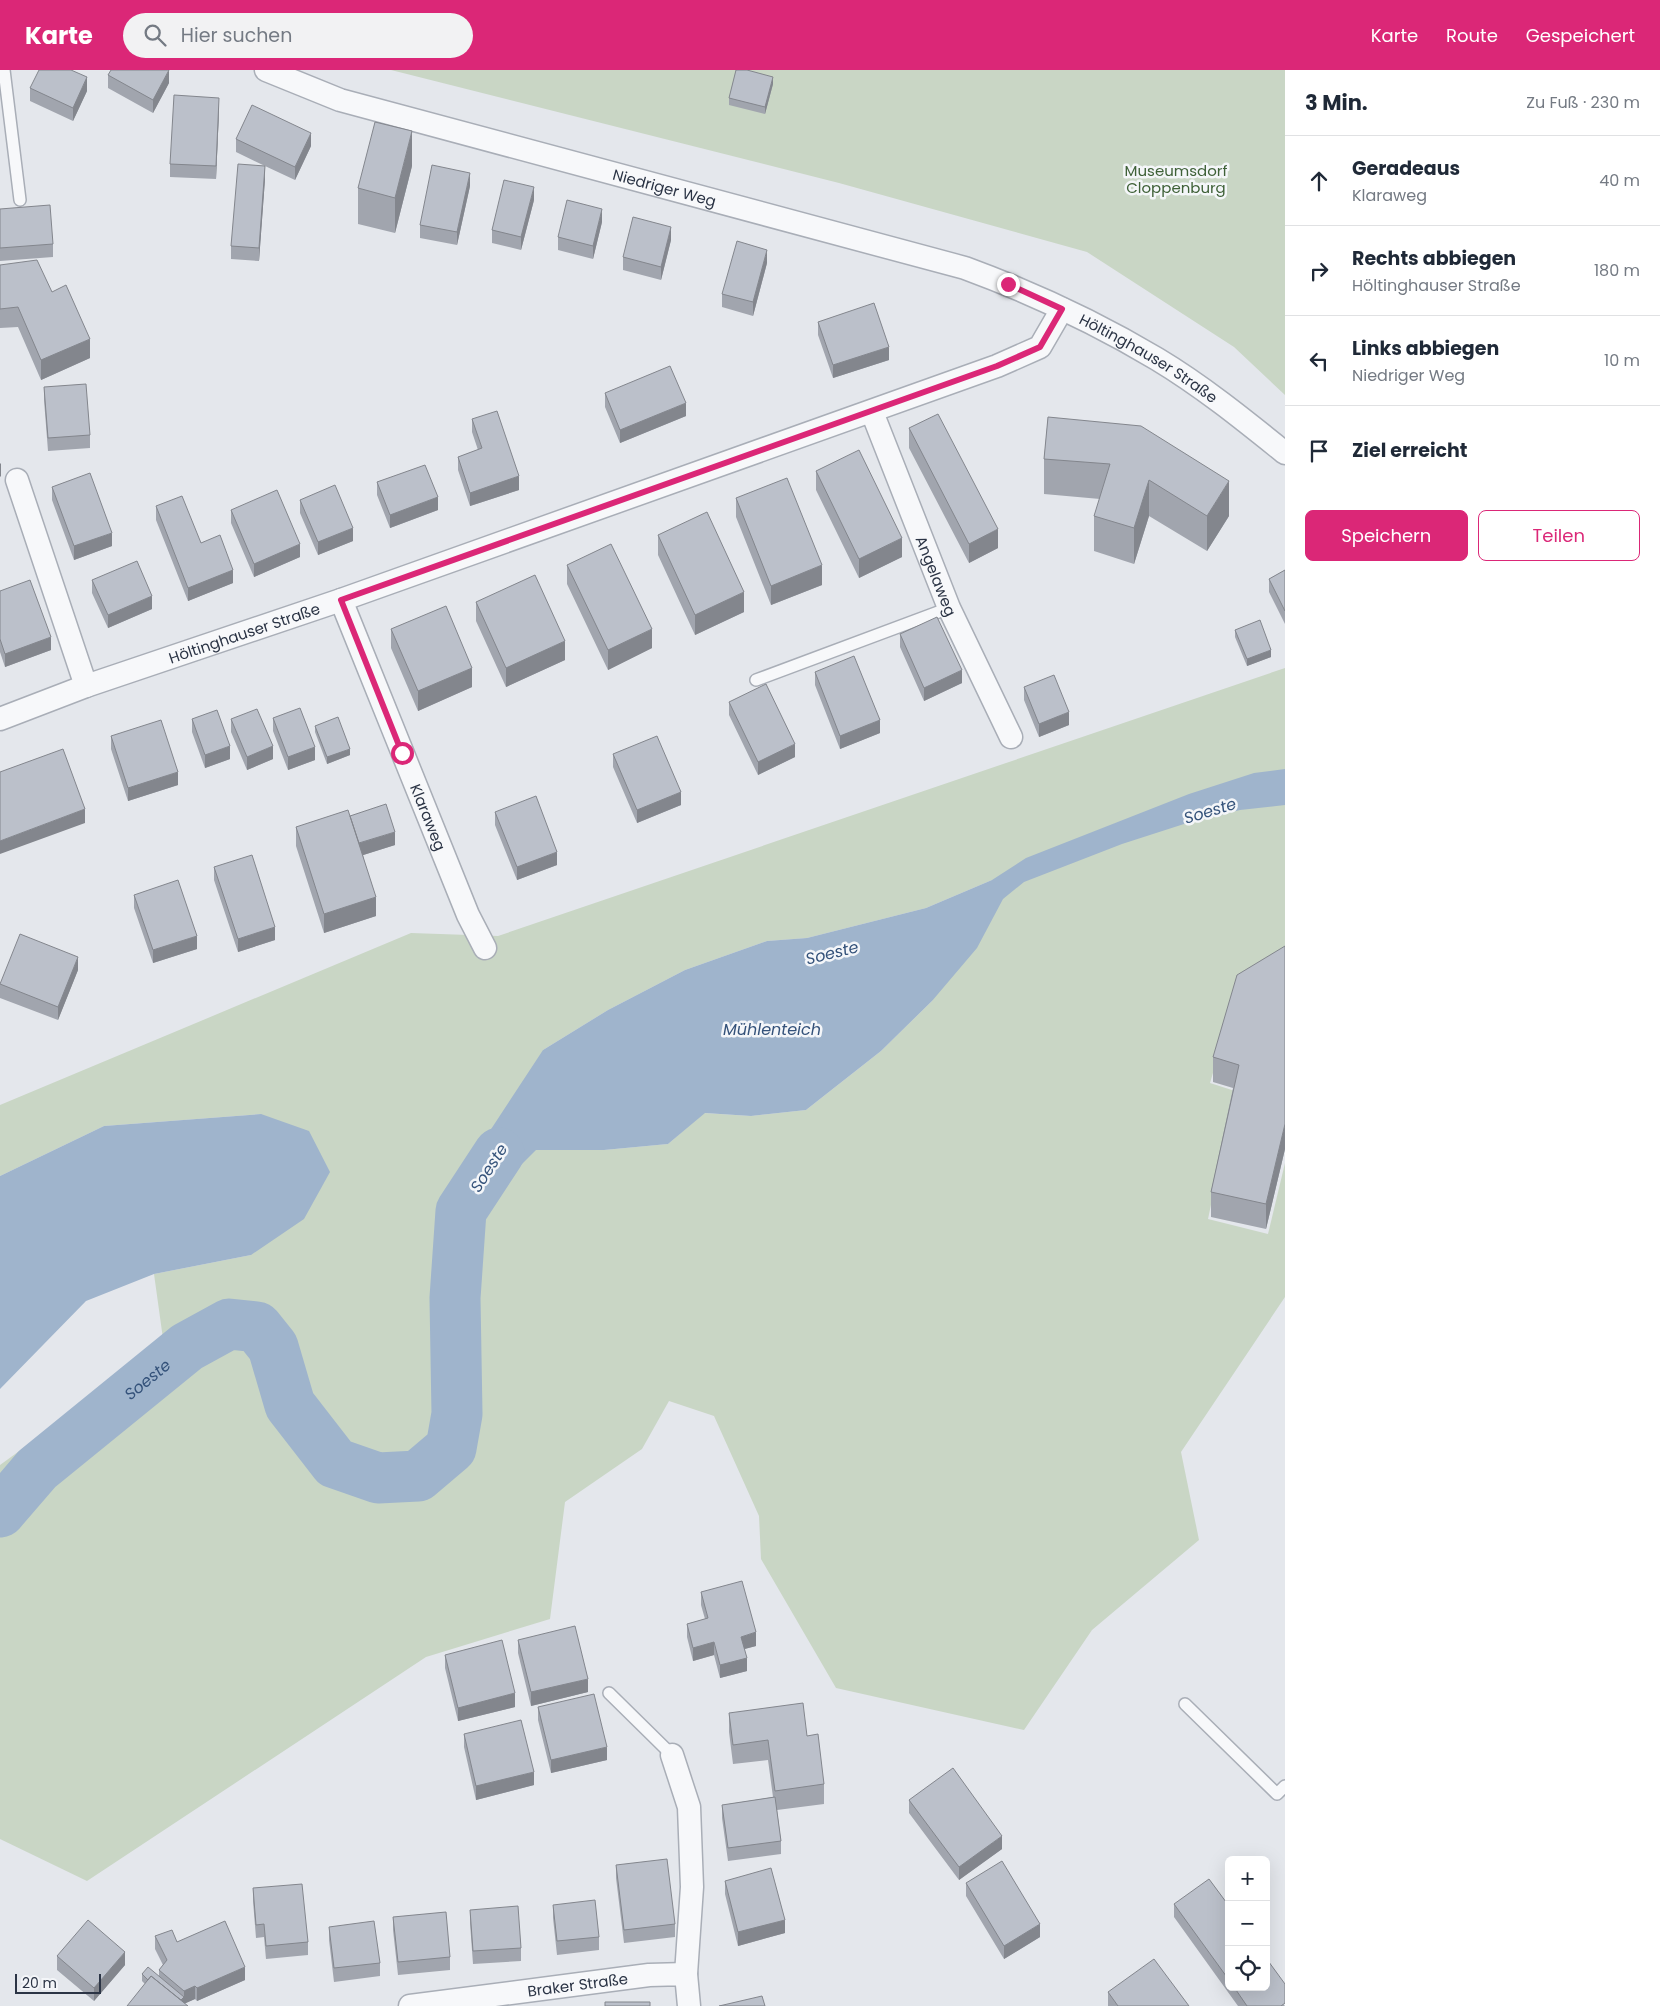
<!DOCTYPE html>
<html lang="de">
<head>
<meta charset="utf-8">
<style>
  body { margin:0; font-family:Poppins,sans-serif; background:#f2f2f3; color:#1f2937 }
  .controls { position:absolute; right:15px; bottom:15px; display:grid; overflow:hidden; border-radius:8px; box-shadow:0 5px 20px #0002 }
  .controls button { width:45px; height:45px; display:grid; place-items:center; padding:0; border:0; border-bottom:1px solid #e0e1e3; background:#fff; color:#1f2937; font:25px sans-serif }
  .scale { position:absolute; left:15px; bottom:12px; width:86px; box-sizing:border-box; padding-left:5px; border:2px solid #2b3445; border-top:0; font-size:14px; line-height:18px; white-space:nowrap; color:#2b3445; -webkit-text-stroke:4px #f4f6f9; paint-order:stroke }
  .stop { position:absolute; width:15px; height:15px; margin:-11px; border:4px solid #db2777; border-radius:50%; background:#fff }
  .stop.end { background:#db2777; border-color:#fff; box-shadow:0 1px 5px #0008 }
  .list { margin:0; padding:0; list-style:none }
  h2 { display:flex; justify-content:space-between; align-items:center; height:65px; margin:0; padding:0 20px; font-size:21px }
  h2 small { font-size:16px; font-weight:400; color:#747a83 }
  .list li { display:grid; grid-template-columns:32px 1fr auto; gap:15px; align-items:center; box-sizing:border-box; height:90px; padding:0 20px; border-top:1px solid #e0e1e3 }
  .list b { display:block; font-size:19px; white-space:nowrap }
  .list p { margin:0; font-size:16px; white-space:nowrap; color:#747a83 }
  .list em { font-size:16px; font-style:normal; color:#747a83 }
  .actions { display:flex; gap:10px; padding:15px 20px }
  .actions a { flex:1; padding:11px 0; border:1px solid #db2777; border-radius:8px; text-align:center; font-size:18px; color:#db2777 }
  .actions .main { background:#db2777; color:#fff }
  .icon { flex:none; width:28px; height:28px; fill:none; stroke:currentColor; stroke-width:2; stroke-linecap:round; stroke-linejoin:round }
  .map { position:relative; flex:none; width:1285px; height:1936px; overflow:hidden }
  header { display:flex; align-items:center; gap:30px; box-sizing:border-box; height:70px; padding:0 25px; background:#db2777; color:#fff }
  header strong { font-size:24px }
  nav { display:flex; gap:28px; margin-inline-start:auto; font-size:18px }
  .search { width:350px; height:45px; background:#f2f2f3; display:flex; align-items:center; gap:12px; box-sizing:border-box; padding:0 18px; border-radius:28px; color:#747a83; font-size:19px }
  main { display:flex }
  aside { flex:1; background:#fff }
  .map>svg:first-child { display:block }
</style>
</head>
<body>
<header>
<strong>Karte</strong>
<div class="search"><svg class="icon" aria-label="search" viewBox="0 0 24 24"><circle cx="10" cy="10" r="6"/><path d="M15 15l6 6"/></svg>Hier suchen</div>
<nav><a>Karte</a><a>Route</a><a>Gespeichert</a></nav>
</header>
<main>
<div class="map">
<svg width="1285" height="1936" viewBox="0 0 1285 1936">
  <rect width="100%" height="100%" fill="#e4e7ec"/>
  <!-- green -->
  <path fill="#c9d6c5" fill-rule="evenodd" d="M391 0H1285V325L1234 277 1087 182 839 113Z
    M1285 598V898L1235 928 1210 1013 1235 1021 1208 1149 1268 1164 1285 1093V1227L1181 1382 1199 1470 1092 1560 1024 1660 836 1618 761 1489 759 1446 714 1346 669 1331 642 1379 565 1432 550 1549 426 1587 87 1811 0 1769V1395L164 1276 154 1204 251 1185 261 1044 104 1056 0 1106V1035L411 863 498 866ZM992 810 932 931 881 981 806 1040 751 1046 704 1043 668 1074 604 1080H536L543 980 608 940 685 900 767 871 807 868 926 838Z"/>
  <!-- water -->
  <path fill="#9fb4cc" d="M1285 699V735L1240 740 1184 754 1122 774 1024 812 1003 829 977 878 932 931 881 981 806 1040 751 1046 705 1043 668 1074 604 1080H536L472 1144 461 1141 453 1135 478 1079 543 980 608 940 685 900 767 871 807 868 926 838 992 810 1026 788 1189 724 1254 703Z
    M261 1044 309 1061 330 1102 304 1149 251 1185 154 1204 86 1231 0 1319V1106L104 1056Z"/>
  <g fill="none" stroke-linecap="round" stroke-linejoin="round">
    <!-- river -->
    <path stroke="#9fb4cc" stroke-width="51" id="s1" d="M0 1442 37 1399 187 1277 229 1254 257 1257 273 1277 290 1335 335 1393 378 1408 418 1406 451 1378 457 1344 455 1228 461 1141 499 1083"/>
    <!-- service casing -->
    <g stroke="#a9aeb7" stroke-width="14">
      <path id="service" d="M4 0 20 130
        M756 610 949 538
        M609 1623 672 1685
        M1185 1634 1277 1724 1285 1716"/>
    </g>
    <!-- minor casing -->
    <g stroke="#a9aeb7" stroke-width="25">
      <g id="minor">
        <path id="s2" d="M266 0 340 30 965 198C1030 222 1097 253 1157 289 1202 316 1244 350 1285 383"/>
        <path id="s3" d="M872 342 949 538 1011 667"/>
        <path d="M17 410 86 616"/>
        <path id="s4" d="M341 530 468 845 485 878"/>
        <path id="s5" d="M0 649 86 616 341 530 997 296 1040 277 1062 239"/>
        <path d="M672 1685 689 1737 692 1817 686 1904"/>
        <path id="s6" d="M410 1936 649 1905 686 1904 689 1936"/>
      </g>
    </g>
    <!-- service -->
    <use href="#service" stroke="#f7f8fa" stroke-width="11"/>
    <!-- minor -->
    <use href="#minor" stroke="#f7f8fa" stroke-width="22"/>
  </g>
  <!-- wall -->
  <path fill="#a1a5ae" d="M108 5 169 13 153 43 108 18Z
    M773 14 765 44 729 35V28Z
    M30 18 87 21 73 51 30 31Z
    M219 41 216 109 170 107V94Z
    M236 69 311 76 295 110 265 96V109L259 191 231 189V176L265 96 236 82Z
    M412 96 395 163 358 154V118Z
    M470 116 457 175 420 168V155Z
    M534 130 521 180 492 173V160Z
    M0 139 53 174V187L0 191Z
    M602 152 593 189 558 180V167Z
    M671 170 661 210 623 200V187Z
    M767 193 753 246 722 237V224Z
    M0 195 52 222 90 288 41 310 18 257 0 258Z
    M818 252 889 290 833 308 818 265Z
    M44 317 90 365V378L48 381 44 330Z
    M605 323 686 346 620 373 605 337Z
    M1048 347 1229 446 1207 481 1149 446 1134 494 1094 481V446L1100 429 1044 424V389Z
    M472 349 519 420 470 436 458 400V387L478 380 472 362Z
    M909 358 998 478 969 493 909 378Z
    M816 401 902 487 859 508 816 420Z
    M377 412 438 440 390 458 377 425Z
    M52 417 112 476 74 490 52 430Z
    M736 428 822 515 771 535 736 447Z
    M300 430 353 471 318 485 300 443Z
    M156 436 201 473 233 513 188 531 156 450Z
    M231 440 300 487 254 507 231 453Z
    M658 465 744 542 695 565 658 485Z
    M567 495 652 578 608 600 567 514Z
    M1285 500V554L1269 522V509Z
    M92 510 152 539 108 558 92 523Z
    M0 521 51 580 5 597 0 582Z
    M476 532 565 590 506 617 476 551Z
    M391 559 472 617 418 641 391 578Z
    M1235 560 1271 587 1247 596 1235 567Z
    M900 564 962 613 924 631 900 577Z
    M815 602 880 663 840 679 815 615Z
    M1024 617 1069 655 1039 667 1024 630Z
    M729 632 795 687 758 705 729 645Z
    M273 648 315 690 288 700 273 661Z
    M192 649 230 689 205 698 192 662Z
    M231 649 273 689 247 700 231 662Z
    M315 656 350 685 327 694 315 662Z
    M111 666 178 715 128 731 111 679Z
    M613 684 681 735 637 753 613 697Z
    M495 742 557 795 517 810 495 755Z
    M350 746 395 775 363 785 376 846 324 863 296 776V757Z
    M214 797 275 870 238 882 214 810Z
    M134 825 197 879 153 893 134 838Z
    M1285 876V1079L1266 1159 1211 1147V1122L1233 1018 1213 1012V987Z
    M78 900 58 950 0 928V914Z
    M701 1522 756 1576 744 1579 747 1601 720 1608 714 1585 693 1591 687 1567V1554L705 1549 701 1535Z
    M518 1570 588 1622 531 1636 518 1583Z
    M445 1585 515 1637 458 1651 445 1598Z
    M538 1637 607 1690 551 1703 538 1650Z
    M729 1643 807 1666 824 1714V1734L777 1740 781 1771V1784L728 1791 722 1748V1735L773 1727 768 1690 733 1694 729 1662Z
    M464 1664 534 1715 476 1730 464 1677Z
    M909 1730 1002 1779 959 1810 909 1743Z
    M616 1795 675 1854V1867L624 1873 616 1808Z
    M725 1811 785 1863 738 1876 725 1824Z
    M966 1813 1040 1867 1004 1889 966 1826Z
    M253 1818 308 1872V1885L266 1889 264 1867 256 1868 253 1831Z
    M1174 1834 1229 1836V1917H1266L1285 1936H1238L1174 1847Z
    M553 1835 599 1867V1880L557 1885 553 1848Z
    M470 1840 521 1878V1891L473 1894 470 1853Z
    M393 1847 450 1887V1900L398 1905 393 1860Z
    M329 1857 380 1893V1906L334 1912 329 1870Z
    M155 1866 177 1872 245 1910 197 1931 195 1929 185 1933 145 1914 142 1911V1904L159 1906V1900L163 1895 155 1879Z
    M57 1886 125 1895 94 1931 57 1900Z
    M1108 1922 1189 1936H1108Z"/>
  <!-- shaded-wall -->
  <path fill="#83868d" d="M169 0V13L153 43V30Z
    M87 7V21L73 51V38Z
    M773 7V14L765 44V37Z
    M219 28V41L216 109V96Z
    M412 61V96L395 163V128Z
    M311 63V76L295 110V97Z
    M265 96V109L259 191V178Z
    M470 103V116L457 175V162Z
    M534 117V130L521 180V167Z
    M602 139V152L593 189V176Z
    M671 157V170L661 210V197Z
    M767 180V193L753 246V232Z
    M90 269V288L41 310V290Z
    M889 277V290L833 308V295Z
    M686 333V346L620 373V360Z
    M1 393V406L0 407V394Z
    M519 406V420L470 436V423Z
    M1149 410V446L1134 494V458Z
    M1229 411V446L1207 481V446Z
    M438 427V440L390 458V445Z
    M353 458V471L318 485V472Z
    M998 459V478L969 493V474Z
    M112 463V476L74 490V476Z
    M902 468V487L859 508V489Z
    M300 474V487L254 507V494Z
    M822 495V515L771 535V516Z
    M233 500V513L188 531V518Z
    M744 522V542L695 565V545Z
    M152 526V539L108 558V545Z
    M652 559V578L608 600V580Z
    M51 567V580L5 597V584Z
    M565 571V590L506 617V598Z
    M1271 580V587L1247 596V589Z
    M472 598V617L418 641V621Z
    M962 600V613L924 631V618Z
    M1069 642V655L1039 667V654Z
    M880 650V663L840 679V666Z
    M795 674V687L758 705V692Z
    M230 676V689L205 698V685Z
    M273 676V689L247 700V687Z
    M315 677V690L288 700V687Z
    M350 679V685L327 694V687Z
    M178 702V715L128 731V718Z
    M681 722V735L637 753V740Z
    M85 739V753L0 784V771Z
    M395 762V775L357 787V774Z
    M557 782V795L517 810V797Z
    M376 827V846L324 863V844Z
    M275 857V870L238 882V869Z
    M197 866V879L153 893V880Z
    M78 887V900L58 950V937Z
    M1285 1054V1079L1266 1159V1134Z
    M756 1562V1576L741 1580V1567Z
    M714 1572V1585L693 1591V1578Z
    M747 1588V1601L720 1608V1595Z
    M588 1609V1622L531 1636V1622Z
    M515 1623V1637L458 1651V1638Z
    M607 1677V1690L551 1703V1690Z
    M534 1702V1715L476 1730V1716Z
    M1002 1766V1779L959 1810V1797Z
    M785 1850V1863L738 1876V1862Z
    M1040 1854V1867L1004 1889V1876Z
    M125 1882V1895L94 1931V1918Z
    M245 1897V1910L197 1931V1918Z
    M195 1916V1929L184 1934 178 1935 184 1927V1921Z"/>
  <!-- building -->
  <path fill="#bbc0ca" stroke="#83868d" d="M39 0H71L87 7 73 38 30 18Z
    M111 0H169L153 30 108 5Z
    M736 0H747L773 7 765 37 729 28Z
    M174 25 219 28 216 96 170 94Z
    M252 35 311 63 295 97 236 69Z
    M375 52 412 61 395 128 358 118Z
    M238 94 265 96 259 178 231 176Z
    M432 95 470 103 457 162 420 155Z
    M504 110 534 117 521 167 492 160Z
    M567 130 602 139 593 176 558 167Z
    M50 135 53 174 0 178V139Z
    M633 147 671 157 661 197 623 187Z
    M737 171 767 180 753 232 722 224Z
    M37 190 52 222 66 215 90 269 41 290 18 237 0 239V195Z
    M874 233 889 277 833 295 818 252Z
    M670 296 686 333 620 360 605 323Z
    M86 314 90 365 48 368 44 317Z
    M497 341 519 406 470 423 458 387 482 378 472 349Z
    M938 344 998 459 969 474 909 358Z
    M1048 347 1141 356 1229 411 1207 446 1149 410 1134 458 1094 446 1110 394 1044 389Z
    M859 380 902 468 859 489 816 401Z
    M425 395 438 427 390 445 377 412Z
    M90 403 112 463 74 476 52 417Z
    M787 408 822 495 771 516 736 428Z
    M335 415 353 458 318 472 300 430Z
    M277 420 300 474 254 494 231 440Z
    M182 426 201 473 220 465 233 500 188 518 156 436Z
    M707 442 744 522 695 545 658 465Z
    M611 474 652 559 608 580 567 495Z
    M137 491 152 526 108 545 92 510Z
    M1285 500V541L1269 509Z
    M535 505 565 571 506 598 476 532Z
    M30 510 51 567 5 584 0 569V521Z
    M446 536 472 598 418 621 391 559Z
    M937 547 962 600 924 618 900 564Z
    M1260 550 1271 580 1247 589 1235 560Z
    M854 586 880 650 840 666 815 602Z
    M1054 605 1069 642 1039 654 1024 617Z
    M766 614 795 674 758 692 729 632Z
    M300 638 315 677 288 687 273 648Z
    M257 639 273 676 247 687 231 649Z
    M217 640 230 676 205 685 192 649Z
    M338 647 350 679 327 687 315 656Z
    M161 650 178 702 128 718 111 666Z
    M657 666 681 722 637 740 613 684Z
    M63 679 85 739 0 771V702Z
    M536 726 557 782 517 797 495 742Z
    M386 734 395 762 359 773 350 746Z
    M348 740 376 827 324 844 296 757Z
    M252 785 275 857 238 869 214 797Z
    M178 810 197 866 153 880 134 825Z
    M20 864 78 887 58 937 0 914Z
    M1285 876V1054L1266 1134 1211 1122 1239 995 1213 987 1237 905Z
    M742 1511 756 1562 741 1567 747 1588 720 1595 714 1572 693 1578 687 1554 708 1548 701 1522Z
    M575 1556 588 1609 531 1622 518 1570Z
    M502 1570 515 1623 458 1638 445 1585Z
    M594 1624 607 1677 551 1690 538 1637Z
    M803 1633 807 1666 818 1664 824 1714 775 1721 768 1670 733 1675 729 1643Z
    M521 1650 534 1702 476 1716 464 1664Z
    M953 1698 1002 1766 959 1797 909 1730Z
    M775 1727 781 1771 728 1778 722 1735Z
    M667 1789 675 1854 624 1860 616 1795Z
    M1002 1791 1040 1854 1004 1876 966 1813Z
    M771 1798 785 1850 738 1862 725 1811Z
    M1209 1809 1229 1836V1910L1174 1834Z
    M302 1814 308 1872 266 1876 264 1854 256 1855 253 1818Z
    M595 1830 599 1867 557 1871 553 1835Z
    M518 1836 521 1878 473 1881 470 1840Z
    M446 1842 450 1887 398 1892 393 1847Z
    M88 1850 125 1882 94 1918 57 1886Z
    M225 1851 245 1897 197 1918 195 1916 184 1921 159 1900 167 1890 155 1866 172 1860 177 1872Z
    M374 1851 380 1893 334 1898 329 1857Z
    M1266 1888 1285 1914V1933L1281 1936H1247L1234 1917H1266Z
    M1154 1889 1189 1936H1118L1108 1922Z
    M148 1897 184 1927 181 1930 151 1906 148 1910 142 1904Z
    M151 1906 188 1936H127Z
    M762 1926 765 1936H719Z
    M605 1932H650V1936H605Z"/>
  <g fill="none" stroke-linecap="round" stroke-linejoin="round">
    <!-- route -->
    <path stroke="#db2777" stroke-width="6" d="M402 683 341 530 997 296 1040 277 1062 239 1008 214"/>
  </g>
  <g text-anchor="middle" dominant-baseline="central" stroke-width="5" stroke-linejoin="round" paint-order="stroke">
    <!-- park labels -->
    <g font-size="15" fill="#3f6138" stroke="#f4f6f9">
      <text x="1176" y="100">Museumsdorf<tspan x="1176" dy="17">Cloppenburg</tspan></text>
    </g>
    <!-- street labels -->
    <g font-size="15" fill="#2b3445" stroke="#f4f6f9">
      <text stroke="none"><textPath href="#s2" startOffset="416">Niedriger Weg</textPath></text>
      <text stroke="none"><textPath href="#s2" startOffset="932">Höltinghauser Straße</textPath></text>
      <text stroke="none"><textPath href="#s3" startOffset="176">Angelaweg</textPath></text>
      <text stroke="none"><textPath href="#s5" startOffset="259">Höltinghauser Straße</textPath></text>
      <text stroke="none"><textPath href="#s4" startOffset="234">Klaraweg</textPath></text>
      <text stroke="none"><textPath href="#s6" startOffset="169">Braker Straße</textPath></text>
    </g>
    <!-- water labels -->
    <g font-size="16" font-style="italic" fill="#34527a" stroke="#f4f6f9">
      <text transform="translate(1210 741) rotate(-17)">Soeste</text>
      <text transform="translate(832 883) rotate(-14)">Soeste</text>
      <text x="772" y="959">Mühlenteich</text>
      <text transform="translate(489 1098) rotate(-57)">Soeste</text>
      <text stroke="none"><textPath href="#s1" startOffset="199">Soeste</textPath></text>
    </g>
  </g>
</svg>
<div class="controls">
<button>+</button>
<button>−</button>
<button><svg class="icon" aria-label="locate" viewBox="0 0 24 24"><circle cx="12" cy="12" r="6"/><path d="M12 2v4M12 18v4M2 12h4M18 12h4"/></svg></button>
</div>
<div class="scale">20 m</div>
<div class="stop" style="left:402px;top:683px"></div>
<div class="stop end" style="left:1008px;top:214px"></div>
</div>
<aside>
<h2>3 Min.<small>Zu Fuß · 230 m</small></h2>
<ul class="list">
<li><svg class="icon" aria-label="ahead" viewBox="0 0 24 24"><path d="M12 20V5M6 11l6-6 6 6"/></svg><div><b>Geradeaus</b><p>Klaraweg</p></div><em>40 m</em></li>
<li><svg class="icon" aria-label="right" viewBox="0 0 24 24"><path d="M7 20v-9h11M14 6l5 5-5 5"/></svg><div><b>Rechts abbiegen</b><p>Höltinghauser Straße</p></div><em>180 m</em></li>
<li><svg class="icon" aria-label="left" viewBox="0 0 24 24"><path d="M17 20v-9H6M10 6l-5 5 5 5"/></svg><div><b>Links abbiegen</b><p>Niedriger Weg</p></div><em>10 m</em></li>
<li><svg class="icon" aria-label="arrive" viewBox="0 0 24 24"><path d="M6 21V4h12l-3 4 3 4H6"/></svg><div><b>Ziel erreicht</b></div></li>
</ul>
<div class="actions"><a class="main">Speichern</a><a>Teilen</a></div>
</aside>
</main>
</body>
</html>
